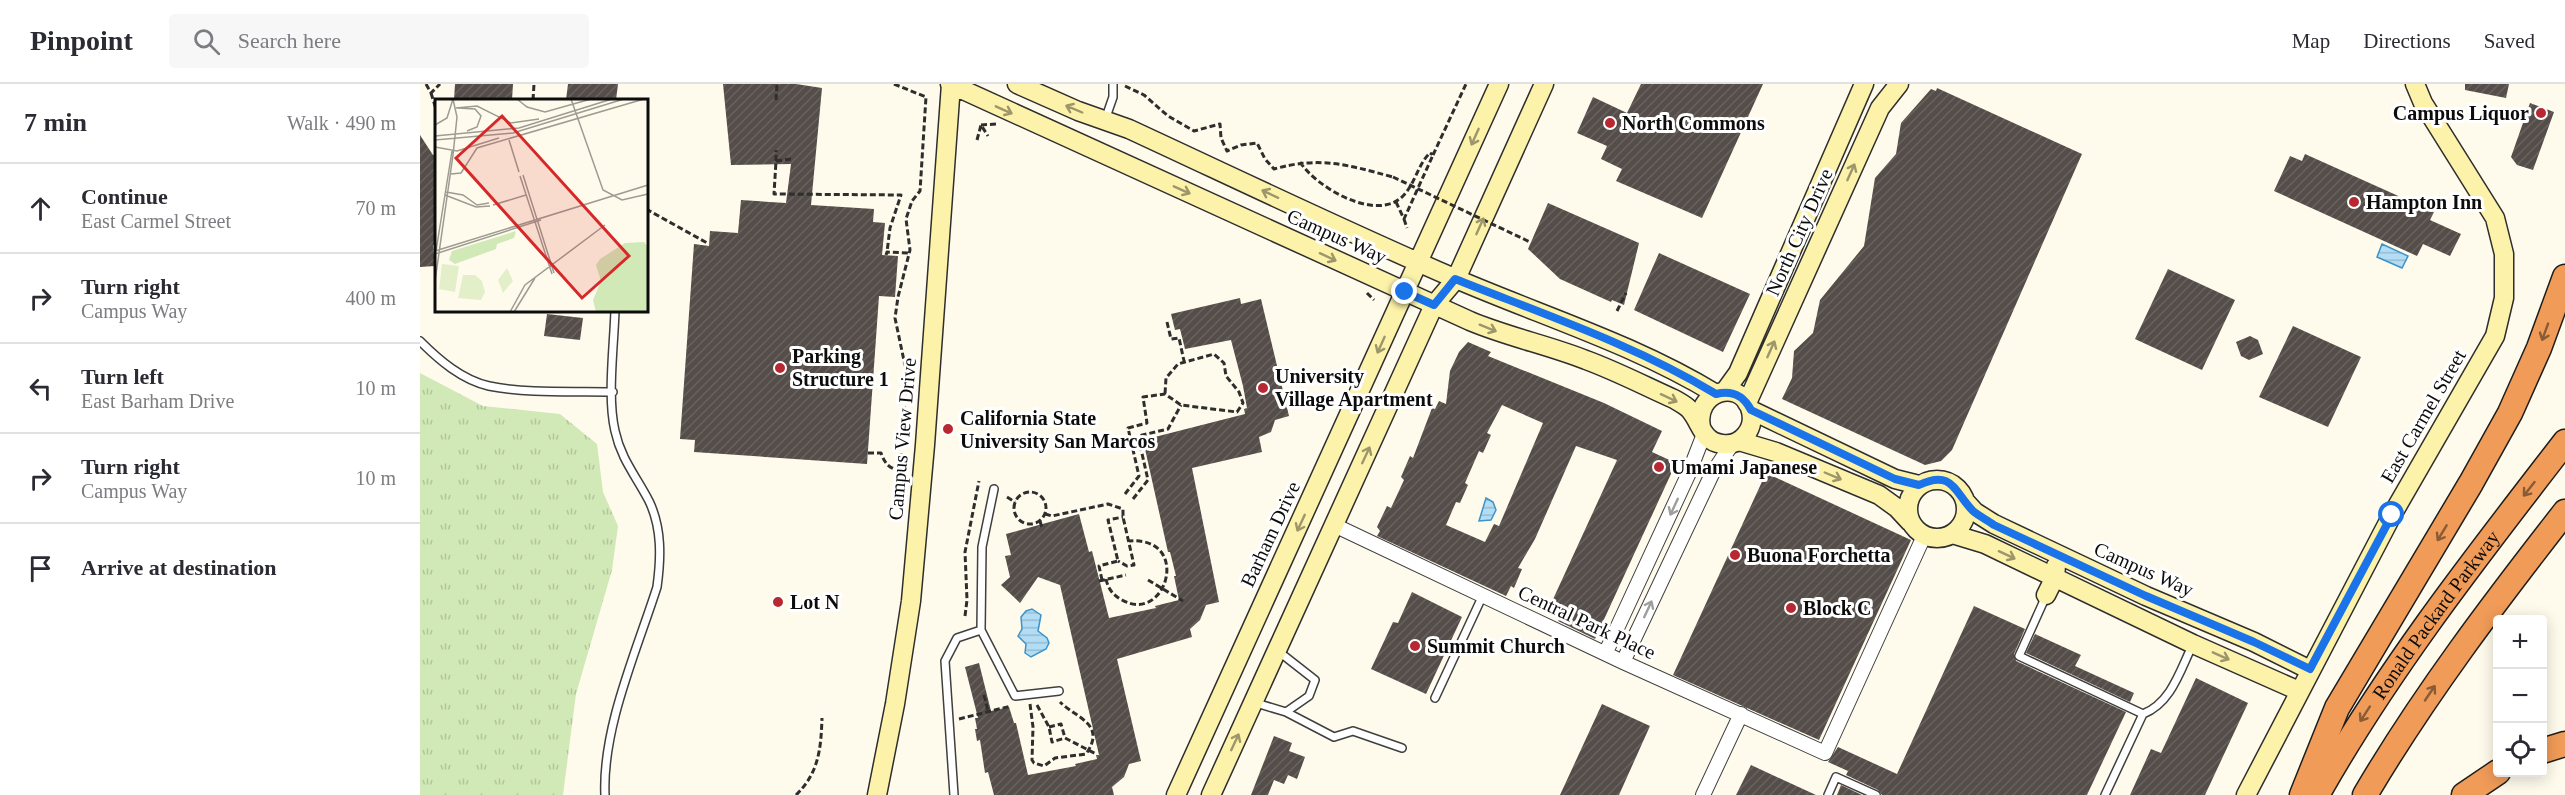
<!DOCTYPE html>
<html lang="en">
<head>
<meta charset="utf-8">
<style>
  body { margin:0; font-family:Georgia,serif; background:#f7f7f7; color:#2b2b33 }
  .controls { position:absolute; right:18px; bottom:18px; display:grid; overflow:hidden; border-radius:6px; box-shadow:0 3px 15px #0003 }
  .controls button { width:54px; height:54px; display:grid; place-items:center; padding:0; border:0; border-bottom:2px solid #e1e1e2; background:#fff; color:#2b2b33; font:30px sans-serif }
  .stop { position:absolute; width:18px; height:18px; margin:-14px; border:4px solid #1a73e8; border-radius:50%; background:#fff }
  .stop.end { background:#1a73e8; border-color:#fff; box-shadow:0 2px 6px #0008 }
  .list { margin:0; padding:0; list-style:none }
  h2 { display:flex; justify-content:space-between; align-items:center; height:78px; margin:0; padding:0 24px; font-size:26px }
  h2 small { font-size:20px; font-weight:400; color:#7c7c81 }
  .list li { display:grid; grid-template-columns:39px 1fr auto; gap:18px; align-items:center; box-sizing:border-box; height:90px; padding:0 24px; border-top:2px solid #e1e1e2 }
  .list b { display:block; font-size:22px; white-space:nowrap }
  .list p { margin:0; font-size:20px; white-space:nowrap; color:#7c7c81 }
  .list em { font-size:20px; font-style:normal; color:#7c7c81 }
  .icon { flex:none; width:33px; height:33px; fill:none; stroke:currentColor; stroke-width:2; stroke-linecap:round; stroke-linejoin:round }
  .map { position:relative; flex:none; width:2145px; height:711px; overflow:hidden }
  header { display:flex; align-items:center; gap:36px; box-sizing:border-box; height:84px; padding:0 30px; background:#fff; border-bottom:2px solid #e1e1e2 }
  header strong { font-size:28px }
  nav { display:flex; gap:33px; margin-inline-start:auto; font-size:21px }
  .search { width:420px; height:54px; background:#f7f7f7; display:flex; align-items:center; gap:15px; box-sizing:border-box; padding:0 21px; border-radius:6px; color:#7c7c81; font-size:22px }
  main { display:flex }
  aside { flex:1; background:#fff }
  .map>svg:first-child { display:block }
</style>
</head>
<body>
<header>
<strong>Pinpoint</strong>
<div class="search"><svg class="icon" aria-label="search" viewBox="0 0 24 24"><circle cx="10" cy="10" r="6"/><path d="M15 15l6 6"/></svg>Search here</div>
<nav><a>Map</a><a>Directions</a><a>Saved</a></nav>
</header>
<main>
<aside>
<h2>7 min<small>Walk · 490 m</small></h2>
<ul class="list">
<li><svg class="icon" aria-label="ahead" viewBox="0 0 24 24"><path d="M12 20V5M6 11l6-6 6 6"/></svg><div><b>Continue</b><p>East Carmel Street</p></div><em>70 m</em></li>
<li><svg class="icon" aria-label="right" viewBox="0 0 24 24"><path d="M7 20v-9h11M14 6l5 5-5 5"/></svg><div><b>Turn right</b><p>Campus Way</p></div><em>400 m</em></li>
<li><svg class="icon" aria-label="left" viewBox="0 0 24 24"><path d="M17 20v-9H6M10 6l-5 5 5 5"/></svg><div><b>Turn left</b><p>East Barham Drive</p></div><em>10 m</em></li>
<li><svg class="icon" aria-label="right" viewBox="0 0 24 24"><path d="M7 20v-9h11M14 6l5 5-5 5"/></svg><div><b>Turn right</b><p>Campus Way</p></div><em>10 m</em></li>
<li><svg class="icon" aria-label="arrive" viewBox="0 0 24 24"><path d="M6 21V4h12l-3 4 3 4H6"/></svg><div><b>Arrive at destination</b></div></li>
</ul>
</aside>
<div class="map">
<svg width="2145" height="711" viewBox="0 0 2145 711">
  <defs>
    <pattern id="grass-tufts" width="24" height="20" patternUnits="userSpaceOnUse" patternTransform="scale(1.5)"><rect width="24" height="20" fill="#d1e8b7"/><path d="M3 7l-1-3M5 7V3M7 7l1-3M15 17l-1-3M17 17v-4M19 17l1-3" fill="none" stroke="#b2c69c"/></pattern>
    <pattern id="water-rules" width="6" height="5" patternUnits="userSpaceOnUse" patternTransform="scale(1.5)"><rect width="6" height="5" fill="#b2ddf4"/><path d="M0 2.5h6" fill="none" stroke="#98bcd0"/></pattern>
    <pattern id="building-hatch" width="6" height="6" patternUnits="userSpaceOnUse" patternTransform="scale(1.5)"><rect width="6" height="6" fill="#554d49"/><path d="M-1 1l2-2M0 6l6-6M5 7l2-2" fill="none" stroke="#68625f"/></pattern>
  </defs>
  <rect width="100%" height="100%" fill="#fffbec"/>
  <!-- grass -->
  <path fill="url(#grass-tufts)" d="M0 289 63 322 140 330 177 360 183 408 198 442 192 486 156 610 143 711H0Z"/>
  <!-- water -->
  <path fill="url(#water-rules)" stroke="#3b93c9" stroke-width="1.5" d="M1962 160 1988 172 1982 184 1957 173Z
    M1066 414 1073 418 1076 426 1071 436 1059 437Z
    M612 525 621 531 618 547 627 554 629 559 626 565 611 573 605 569 606 560 598 552 602 545 601 533 606 527Z"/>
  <!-- building -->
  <path fill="url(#building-hatch)" fill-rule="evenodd" d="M35 0H93L92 16H34Z
    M148 0H198L196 16H146Z
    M303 0H376L402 4 391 121 454 125 453 138 465 139 462 171 478 172 475 213 459 212 447 380 274 368 275 356 260 355 274 160 289 162 290 147 318 149 321 116 366 119 371 80 311 81Z
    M1221 0H1343L1282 134 1196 97 1202 85 1181 75 1187 62 1157 49 1173 13 1207 29Z
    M2045 0H2089L2086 14 2045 6Z
    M1517 4 1662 70 1532 366 1521 377 1505 381 1362 315 1372 294 1374 267 1393 249 1400 216 1444 162 1455 94 1476 70 1481 39 1511 5 1516 7Z
    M2110 19 2134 28 2113 86 2097 81 2091 73Z
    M0 51 13 71H16V161H13L15 182 0 183Z
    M1885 70 2014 128 2010 136 2041 150 2030 172 2003 160 1997 172 1854 107 1870 72 1882 77Z
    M1128 119 1219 159 1204 221 1192 216 1191 218 1140 195 1108 165Z
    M1239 169 1330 210 1303 268 1214 226Z
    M1748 185 1815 216 1782 286 1715 255Z
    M820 214 821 220 841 215 869 332 855 336 851 348 839 353 842 368 772 384 799 518 786 521 780 536 770 545 772 553 697 575 721 677 709 680 704 693 692 703 694 711H574L568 688 565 689 560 656 557 657 555 645H557L555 634H558L545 583 559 579 571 627 589 623 594 639H596L608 691 656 682 655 680 677 675 676 671H679L640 501 618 493 600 519 581 501 590 493 585 472 591 471 586 450 659 430 669 468 672 467 689 534 736 524 735 522 759 516 754 492H756L750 468H748L723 356 825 330 824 325 827 324 823 302 811 256 765 265 760 245 755 246 751 230Z
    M127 230 163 234 160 256 124 252Z
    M1873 242 1941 273 1908 343 1839 313Z
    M1830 252 1838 256 1843 270 1829 276 1821 272 1816 258Z
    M1048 258 1071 268 1068 272 1184 319 1242 347 1232 368 1256 379 1175 555 1138 537 1142 531 1129 524 1197 376 1156 362 1115 455 1098 484 1102 485 1094 504 1091 502 1086 512 957 452 960 447 957 443 967 422 971 424 984 396 981 393 990 372 993 374 1012 324 1015 325 1019 317 1026 320 1030 287 1039 268ZM1082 321 1123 339 1079 442 1074 440 1065 458 1026 441 1036 418 1040 419 1048 401 1045 399 1059 367 1063 369 1071 351 1067 349Z
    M1346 389 1491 456 1399 656 1253 591Z
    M992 508 1042 533 1006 610 951 585 973 538 978 539Z
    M1554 522 1605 545 1594 570 1596 577 1706 628 1667 711H1462L1458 706 1426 691 1428 687 1408 678 1418 663 1477 690Z
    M1615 550 1661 571 1655 582 1714 609 1710 618 1606 569Z
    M1776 594 1828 619 1785 711H1710L1731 665 1741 669Z
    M1182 620 1230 642 1199 711H1140Z
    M854 652 872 659 869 667 885 673 877 695 868 691 864 700 854 696 848 711H831Z
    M1331 681 1396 711H1316Z
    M1421 701 1442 711H1417Z"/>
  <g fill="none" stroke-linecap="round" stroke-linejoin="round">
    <!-- lane casing -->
    <g stroke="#3f3f3f" stroke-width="10">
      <path id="lane" d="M685 36 693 13V0
        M0 257C19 276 42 296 69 302 109 310 152 307 193 308
        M574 405 562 463 561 546 595 612 639 607
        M1626 512 1599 572 1723 630C1751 619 1760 587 1772 562
        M1015 614 1063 511
        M836 619 866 628 889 612 895 596 858 567
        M866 628 914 653 933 647 982 664
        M185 711C182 644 217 566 237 503 241 474 242 444 229 417 216 392 201 375 195 347 187 313 194 262 195 226
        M534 711 525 577 537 554 561 546
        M1408 711 1416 693 1456 711
        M1685 711 1723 630"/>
    </g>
    <!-- street casing -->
    <g stroke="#3f3f3f" stroke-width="16">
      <path id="street" d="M914 441 1203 578 1405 669 1504 452
        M1186 568 1268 391 1284 350
        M1203 578 1292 390 1312 360
        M1283 711 1321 630"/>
    </g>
    <!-- secondary casing -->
    <g stroke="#2e2e2e" stroke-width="21">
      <path id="secondary" d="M530 0 1050 237C1088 253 1128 261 1166 276 1196 287 1225 302 1254 315 1259 318 1265 321 1269 325 1281 338 1282 358 1302 360 1322 363 1337 343 1330 324 1318 293 1274 309 1281 343
        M597 0 658 27 709 45C817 95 925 147 1034 194 1122 232 1214 260 1296 310
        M1305 307 1318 289 1444 0
        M1327 319 1460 24 1479 0
        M1331 326 1475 395 1499 401
        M1319 357 1356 368 1459 411 1477 424 1490 438
        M1488 425a29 29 0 1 1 58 0a29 29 0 1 1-58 0Z
        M1545 417 1555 428 1574 440 1726 512 1834 558 1890 586
        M1532 450 1565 460 1773 560 1879 607
        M1626 511 1635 493 1636 482
        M457 711 475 620 491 517 505 361 531 0
        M756 711 1079 0
        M791 711 1014 221 1036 195 1124 0
        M1826 711 1972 431 2075 252 2084 214V170L2075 134 2003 19 1995 0"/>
    </g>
    <!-- highway casing -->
    <g stroke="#1d1d1d" stroke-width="27">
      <g id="highway">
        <path d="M2122 667 2145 660"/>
        <path d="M1882 711 1917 624 2051 399 2090 329 2119 264 2145 193"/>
        <path id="s1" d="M1897 711C1968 585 2057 472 2145 358"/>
        <path d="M1945 711C2004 611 2074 519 2145 428"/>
        <path d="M2044 711 2078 688"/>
      </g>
    </g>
    <!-- path -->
    <path stroke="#2e2e2e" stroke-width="3" stroke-dasharray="6 3" stroke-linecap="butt" d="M6 0 11 9 20 0
      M474 0 506 13 500 107 492 117 486 135 490 166 478 213 475 234 487 291 482 349
      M705 2 724 11 748 32 774 47 800 40 801 54 807 67 821 61 837 59 845 75 854 85C900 72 928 81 973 93
      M11 9 16 25
      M113 16 114 0
      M356 16 357 0
      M561 41 576 40
      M557 56 561 41 568 52
      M1013 71 1046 0
      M371 75 356 77 354 110 481 111 470 144 467 168
      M356 77V66
      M880 78C896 103 956 139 983 112 995 100 998 80 1010 69
      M976 118 984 135 1013 71 1010 69
      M226 125 289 160
      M984 135 987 144
      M466 171 467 168 489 169
      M947 209 954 216
      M1197 227 1206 209
      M747 238 751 255 759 254 764 277
      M448 369H461C465 380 469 384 480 387L481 369
      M594 424a16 16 0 1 1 32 0a16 16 0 1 1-32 0Z
      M705 410 719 392 708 344 727 339 723 313 745 310 761 321 817 328 823 319 819 308 806 292 804 279 794 270 758 280 746 294 745 310
      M587 413 595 418
      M713 415 728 396 718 352 748 345 761 321
      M625 430 632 432 688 420 703 425V433L714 481 707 482 698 477
      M620 437 622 444
      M686 495C688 505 693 511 702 516 747 541 772 452 709 457
      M682 496 679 482 698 477 688 436 703 433
      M728 496 763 517
      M679 497 706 491
      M545 532 547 516 545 468 559 397
      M564 611 568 627
      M610 620 613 643 612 676 614 679 624 682 635 674 666 670C687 640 656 634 640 618
      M617 621 629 643 632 658 645 654 676 670
      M539 635 591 622
      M629 643 641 640 645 654
      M376 711C399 689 401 664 402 634"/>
    <!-- lane -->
    <use href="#lane" stroke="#fff" stroke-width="7"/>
    <!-- street -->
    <use href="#street" stroke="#fff" stroke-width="14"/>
    <!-- secondary -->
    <use href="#secondary" stroke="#fdf2a9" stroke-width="18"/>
    <!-- highway -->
    <use href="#highway" stroke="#f09b58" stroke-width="24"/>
    <!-- path-bridge -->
    <path stroke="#2e2e2e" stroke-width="3" stroke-dasharray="6 3" stroke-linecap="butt" d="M973 93 1110 158"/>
  </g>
  <!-- one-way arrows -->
  <defs><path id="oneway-shaft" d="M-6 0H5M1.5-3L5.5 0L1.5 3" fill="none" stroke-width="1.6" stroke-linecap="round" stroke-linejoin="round" transform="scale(1.5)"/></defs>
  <g stroke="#9d966a">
    <use href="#oneway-shaft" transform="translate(654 25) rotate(-157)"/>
    <use href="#oneway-shaft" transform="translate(584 26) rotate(24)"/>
    <use href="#oneway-shaft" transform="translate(1055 53) rotate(114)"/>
    <use href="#oneway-shaft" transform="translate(1431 88) rotate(-66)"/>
    <use href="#oneway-shaft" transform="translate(762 106) rotate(24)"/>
    <use href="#oneway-shaft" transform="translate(850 110) rotate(-155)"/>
    <use href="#oneway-shaft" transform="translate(1060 142) rotate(-66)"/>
    <use href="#oneway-shaft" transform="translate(908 173) rotate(25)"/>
    <use href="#oneway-shaft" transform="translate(1068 244) rotate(22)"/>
    <use href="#oneway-shaft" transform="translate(961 261) rotate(114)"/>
    <use href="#oneway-shaft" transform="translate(1351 265) rotate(-66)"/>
    <use href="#oneway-shaft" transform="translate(1249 314) rotate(25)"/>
    <use href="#oneway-shaft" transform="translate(946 371) rotate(-65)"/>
    <use href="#oneway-shaft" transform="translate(1413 392) rotate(23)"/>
    <use href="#oneway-shaft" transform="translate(881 439) rotate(115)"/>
    <use href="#oneway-shaft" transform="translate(1587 471) rotate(25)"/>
    <use href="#oneway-shaft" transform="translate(1801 572) rotate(24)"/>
    <use href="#oneway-shaft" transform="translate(815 658) rotate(-65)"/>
  </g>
  <g stroke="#895b36">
    <use href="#oneway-shaft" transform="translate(2125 248) rotate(110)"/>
    <use href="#oneway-shaft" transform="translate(2109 405) rotate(128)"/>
    <use href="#oneway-shaft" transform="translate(2022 449) rotate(121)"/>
    <use href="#oneway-shaft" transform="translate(2010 609) rotate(-56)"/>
    <use href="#oneway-shaft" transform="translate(1945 630) rotate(123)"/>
  </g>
  <g stroke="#9e9e9e">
    <use href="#oneway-shaft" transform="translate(1254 423) rotate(115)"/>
    <use href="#oneway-shaft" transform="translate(1228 525) rotate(-65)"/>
  </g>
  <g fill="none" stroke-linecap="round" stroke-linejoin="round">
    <!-- route -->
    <path stroke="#1a73e8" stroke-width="8" d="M985 208 1014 221 1035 195C1123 230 1215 261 1296 310 1312 306 1323 311 1331 326L1475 395 1499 401C1533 385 1534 408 1553 427 1559 432 1567 436 1574 441L1726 512 1834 558 1890 585 1972 431"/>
  </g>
  <!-- markers -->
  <g fill="#b82832" stroke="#fff" stroke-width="2">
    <circle cx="2121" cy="29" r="6"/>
    <circle cx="1190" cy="39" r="6"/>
    <circle cx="1934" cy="118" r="6"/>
    <circle cx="360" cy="284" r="6"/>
    <circle cx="843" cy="304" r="6"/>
    <circle cx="528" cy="345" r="6"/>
    <circle cx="1239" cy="383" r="6"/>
    <circle cx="1315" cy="471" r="6"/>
    <circle cx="358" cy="518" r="6"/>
    <circle cx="1371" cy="524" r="6"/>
    <circle cx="995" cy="562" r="6"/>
  </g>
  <g text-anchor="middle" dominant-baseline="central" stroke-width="6" stroke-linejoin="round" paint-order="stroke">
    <!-- poi labels -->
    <g font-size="20" font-weight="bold" fill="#0c0c0c" stroke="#fff" text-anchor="start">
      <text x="2109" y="29" text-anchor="end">Campus Liquor</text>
      <text x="1202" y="39">North Commons</text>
      <text x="1946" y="118">Hampton Inn</text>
      <text x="372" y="272">Parking<tspan x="372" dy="23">Structure 1</tspan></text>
      <text x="855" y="292">University<tspan x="855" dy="23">Village Apartment</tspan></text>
      <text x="540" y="334">California State<tspan x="540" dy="23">University San Marcos</tspan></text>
      <text x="1251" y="383">Umami Japanese</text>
      <text x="1327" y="471">Buona Forchetta</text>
      <text x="370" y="518">Lot N</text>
      <text x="1383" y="524">Block C</text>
      <text x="1007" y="562">Summit Church</text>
    </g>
    <!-- street labels -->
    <g font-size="20" fill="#0c0c0c" stroke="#fff">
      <text transform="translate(1379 148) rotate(-66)">North City Drive</text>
      <text transform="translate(917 152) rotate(24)">Campus Way</text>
      <text transform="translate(2003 332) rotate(-60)">East Carmel Street</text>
      <text transform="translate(482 355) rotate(-85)">Campus View Drive</text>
      <text transform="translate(850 450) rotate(-65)">Barham Drive</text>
      <text transform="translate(1724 485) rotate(24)">Campus Way</text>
      <text stroke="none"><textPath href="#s1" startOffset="216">Ronald Packard Parkway</textPath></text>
      <text transform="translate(1167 538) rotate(25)">Central Park Place</text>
    </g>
  </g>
  <!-- overview -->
  <g transform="translate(15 15)">
    <rect width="213" height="213" fill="#fffbec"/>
    <path d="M209 143 213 148V213H161L158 201 166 182 161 166 165 160 190 144Z" fill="#d1e8b7"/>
    <path d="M81 132 79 139 62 145 61 150 20 165 14 161 17 152Z" fill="#d1e8b7"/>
    <path d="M7 165 24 167 20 193 4 190ZM72 169 78 182 68 194 63 181ZM28 176H40L47 182 50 193 46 201 23 199Z" fill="#e2efc9"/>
    <path fill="none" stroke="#9e9b92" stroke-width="1.5" d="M82 0 92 8 110 13 156 0M136 0 168 91 187 101 213 95M21 9 42 7 76 24 104 20M23 9 40 10 46 17 42 28 32 32M0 26 12 19 18 0M0 37 84 29 177 0M0 41 78 34 189 0M74 41 84 73M0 48 22 52 64 39M16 75 26 74 42 49 209 0M88 76 119 174M85 77 117 175M11 93 28 96 42 106 54 104M10 96 41 108 55 107M58 106 91 96M0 152 213 86M1 152 17 52M0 155 106 121M0 182 18 56 22 18 18 0M75 213 90 186 170 126M79 213 100 179"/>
    <path fill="#d62828" fill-opacity="0.15" stroke="#d62828" stroke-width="3" d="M67 17 194 157 147 199 21 59Z"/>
    <rect width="213" height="213" fill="none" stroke="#0c0c0c" stroke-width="3"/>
  </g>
</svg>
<div class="controls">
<button>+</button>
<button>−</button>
<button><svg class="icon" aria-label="locate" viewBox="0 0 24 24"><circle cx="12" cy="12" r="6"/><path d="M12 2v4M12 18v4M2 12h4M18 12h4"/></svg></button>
</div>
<div class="stop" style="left:1972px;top:431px"></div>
<div class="stop end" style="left:985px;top:208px"></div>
</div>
</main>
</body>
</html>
